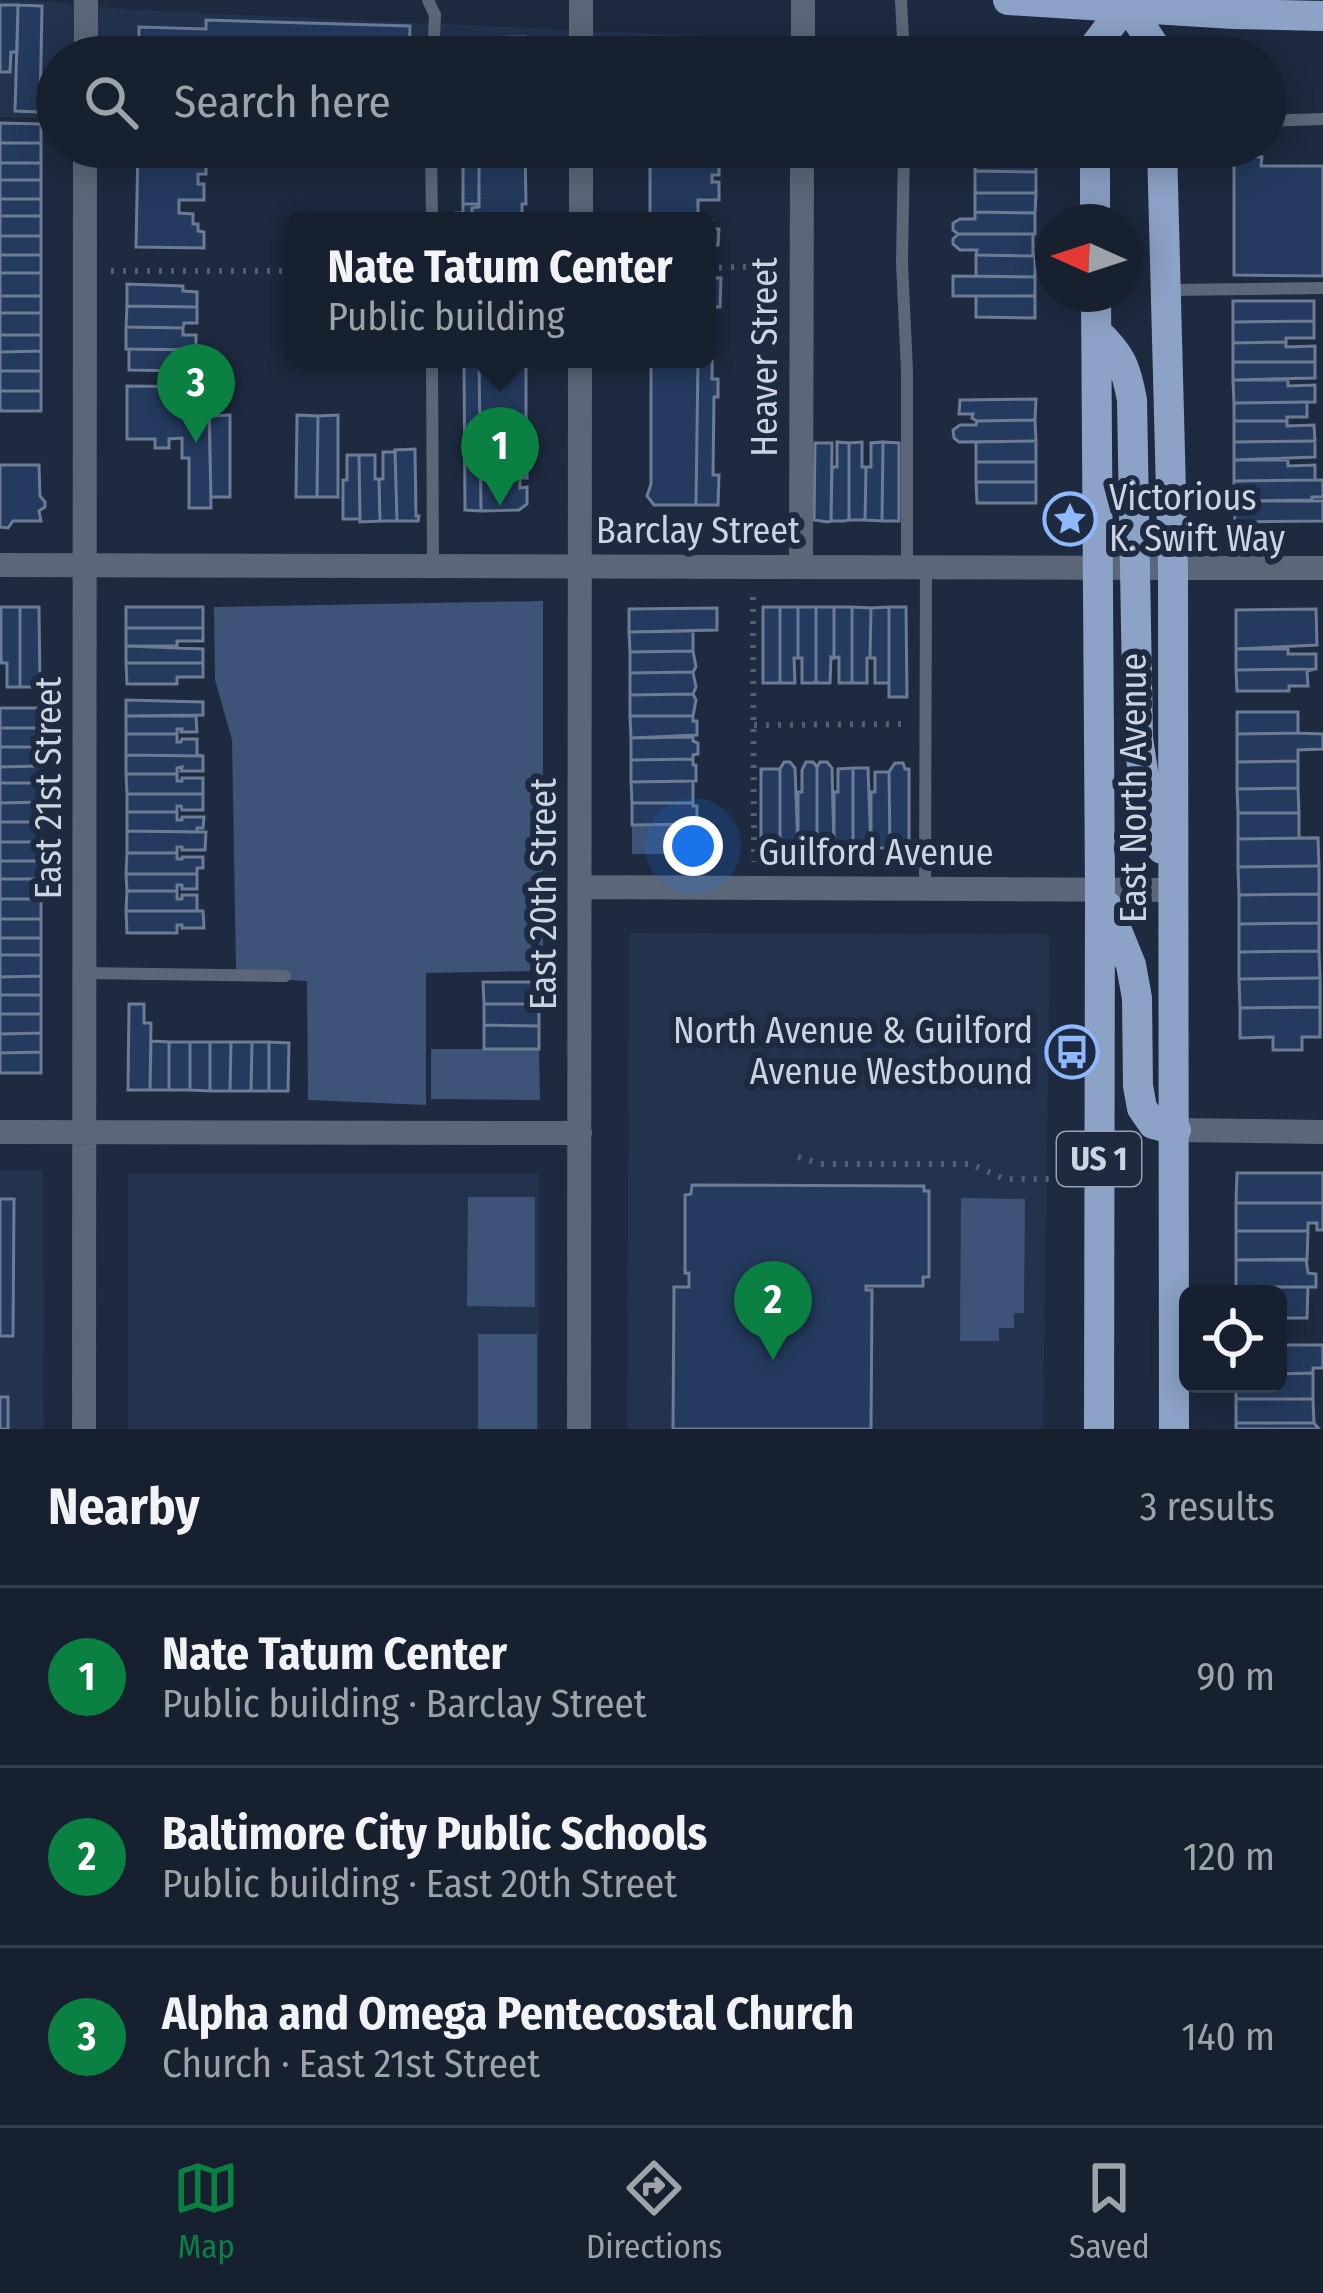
<!DOCTYPE html>
<html lang="en">
<head>
<meta charset="utf-8">
<style>
  body { margin:0; font-family:"Fira Sans Condensed",sans-serif; background:#232d3b; color:#f1f3f6 }
  .controls { position:absolute; right:36px; bottom:36px; display:grid; overflow:hidden; border-radius:18px; box-shadow:0 6px 30px #0003 }
  .controls button { width:108px; height:108px; display:grid; place-items:center; padding:0; border:0; border-bottom:3px solid #353e4b; background:#16202f; color:#f1f3f6; font:60px sans-serif }
  .compass { position:absolute; left:1035px; top:204px; width:108px; height:108px; border-radius:50%; background:#16202f; box-shadow:0 6px 30px #0003; rotate:273deg }
  .you { position:absolute; left:693px; top:846px; width:42px; height:42px; margin:-30px; border:9px solid #fff; border-radius:50%; background:#1a73e8; box-shadow:0 0 0 18px #1a73e833 }
  .badge { display:grid; place-items:center; width:78px; height:78px; border-radius:50%; background:#0b8043; color:#fff; font-size:39px; font-weight:700 }
  .pin { position:absolute; translate:-50% -99px; filter:drop-shadow(0 3px 6px #0008) }
  .pin::after { content:''; position:absolute; top:63px; width:42px; height:36px; background:inherit; clip-path:polygon(0 0,100% 0,50% 100%) }
  .popup { position:absolute; left:284px; top:212px; width:432px; height:156px; box-sizing:border-box; display:grid; place-content:center; border-radius:18px; background:#16202f; filter:drop-shadow(0 3px 9px #0005); font-size:39px; white-space:nowrap; color:#9ea3aa }
  .popup b { font-size:45px; color:#f1f3f6 }
  .popup::after { content:''; position:absolute; left:50%; top:100%; margin-left:-24px; border:24px solid transparent; border-top-color:#16202f }
  .list { margin:0; padding:0; list-style:none }
  h2 { display:flex; justify-content:space-between; align-items:center; height:156px; margin:0; padding:0 48px; font-size:51px }
  h2 small { font-size:39px; font-weight:400; color:#9ea3aa }
  .list li { display:grid; grid-template-columns:78px 1fr auto; gap:36px; align-items:center; box-sizing:border-box; height:180px; padding:0 48px; border-top:3px solid #353e4b }
  .list b { display:block; font-size:45px; white-space:nowrap }
  .list p { margin:0; font-size:39px; white-space:nowrap; color:#9ea3aa }
  .list em { font-size:39px; font-style:normal; color:#9ea3aa }
  .icon { flex:none; width:66px; height:66px; fill:none; stroke:currentColor; stroke-width:2; stroke-linecap:round; stroke-linejoin:round }
  .map { position:relative; flex:none; width:1323px; height:1429px; overflow:hidden }
  .search { position:absolute; background:#16202f; box-shadow:0 6px 30px #0003; left:36px; right:36px; top:36px; height:132px; display:flex; align-items:center; gap:30px; box-sizing:border-box; padding:0 42px; border-radius:66px; color:#9ea3aa; font-size:45px }
  .sheet { height:696px; background:#16202f }
  nav { display:flex; justify-content:space-around; align-items:center; box-sizing:border-box; height:168px; border-top:3px solid #353e4b; background:#16202f; font-size:33px; color:#9ea3aa }
  nav a { display:grid; justify-items:center; gap:6px }
  nav .on { color:#0b8043 }
  .map>svg:first-child { display:block }
</style>
</head>
<body>
<div class="map">
<svg width="1323" height="1429" viewBox="0 0 1323 1429">
  <rect width="100%" height="100%" fill="#1d2a3f"/>
  <!-- built -->
  <path fill="#23334e" d="M0 0 45 1 133 10 752 38V57H57V78H43L42 118 0 117Z
    M629 933 1047 934 1050 941 1043 1429H627Z
    M0 1170H43L44 1429H0Z
    M128 1174H539V1429H128Z"/>
  <!-- green -->
  <path fill="#3d5378" d="M543 601V971L426 973V1105L308 1100 307 981 247 978 236 969 232 740 215 680 214 607Z
    M697 824 699 854H632V825Z
    M431 1049H539L540 1100 431 1099Z
    M468 1197H535V1307L467 1306Z
    M961 1198 1025 1199 1024 1313H1014V1328H999V1341H960Z
    M478 1334H537V1429H478Z"/>
  <!-- building -->
  <path fill="#243a5e" stroke="#6c7c95" stroke-width="3" d="M0 5H18L17 52H11L10 72H0Z
    M18 5 42 6 40 112 15 111Z
    M206 20 410 26 409 57H139V27L206 29Z
    M525 37 524 57H462V38Z
    M657 52H744V57H657Z
    M0 123 41 124V143H0Z
    M0 143H41V163H0Z
    M138 147H180V151H199V158H206V174H198V184H204V200H179V213L193 214V224H198V231L204 232V248L136 247Z
    M463 147H479V204H463Z
    M479 147H525L526 204H522V221H472V208L479 207Z
    M657 147 713 149V157H719V175H712V182H719V200H698V221H712V229H719L718 245H707V221H657V215L650 216V154H657Z
    M975 152H1036V172L975 171Z
    M1234 156 1262 157 1261 166H1323V276L1234 275Z
    M0 163H41V180H0Z
    M975 171 1036 172V193H975Z
    M0 180H41V199H0Z
    M975 193H1036L1035 213 975 212Z
    M0 199H41V216H0Z
    M463 204H479V207L472 208V221H457L456 213H463Z
    M975 212 1035 213V234H958L953 230V223L960 219H975Z
    M0 216H41V236H0Z
    M958 234H1033V255L1035 256 976 255 977 250H960L953 244V239Z
    M0 236H41V255H0Z
    M0 255H41V273H0Z
    M976 255 1035 256V277L976 276Z
    M0 273H41V296H0Z
    M953 276 1035 277V296H953Z
    M707 278H721L720 307H713L712 379H718V397H714L713 475H719L718 505H696L698 359H707Z
    M127 284 183 286V291L197 292V307L127 306Z
    M0 296H41V313H0Z
    M976 296H1035V318L976 317Z
    M1233 301H1314V321L1233 322Z
    M127 306 197 307V323H184L183 328 126 327Z
    M0 313H41V335H0Z
    M1314 321V338H1286V342L1233 343V322Z
    M126 327 183 328V335H196V348L207 350 126 349Z
    M0 335H41V351L0 352Z
    M1286 342V347L1315 346V362H1233V343Z
    M126 349 207 350V358H197V365H184L183 371 129 370V350Z
    M41 351V371H0V352Z
    M464 359H479L481 511 465 510Z
    M479 359H526V428L520 429V439H528L527 478H520V488L527 487V504L519 510 481 511Z
    M651 359H698L696 505H654L647 496 651 484Z
    M1233 362H1315V378L1233 380Z
    M0 371H41V391H0Z
    M1233 380H1288V386L1315 385V402L1234 403Z
    M127 386 209 387 211 508H189V458H182V438L169 439V448H155V439H127Z
    M0 391H41V411H0Z
    M1036 399 1035 420 977 421 972 418 973 414H959L960 400Z
    M1307 402V417H1287V421H1234V403Z
    M230 415V497H211L209 416Z
    M297 415 318 416 317 497H296Z
    M338 415V497H317L318 416Z
    M1035 420 1036 441 959 442 954 438 953 430 960 425H976L977 421Z
    M1234 421H1287V426L1314 425 1315 441 1234 442Z
    M1036 441V462H976V442Z
    M1315 441V457L1234 460V442Z
    M837 442 849 443V520L844 521H831L832 467H837Z
    M862 442V467H866L865 520H849V443Z
    M883 442 882 521 865 520 866 467H871V443Z
    M883 442 899 443V521H882Z
    M815 443H832L831 521 828 522 814 520Z
    M415 449 416 516H419L418 521H397L395 450Z
    M383 452H395L397 521H380L379 479H383Z
    M347 455H359L360 519H343V480H347Z
    M359 455H375V479H379L380 521 360 522Z
    M1234 460H1288V466L1315 465V480L1234 481Z
    M976 462H1036V482H976Z
    M0 465H39L40 496 45 502V507L39 511 41 521H13L8 528 0 527Z
    M1315 480H1323V497H1312V500L1234 501V481Z
    M976 482H1036V503H977Z
    M1234 501H1323V521L1235 522Z
    M1 607H20V687H7V663H1Z
    M20 607H39L40 687H20Z
    M126 607H203V628H126Z
    M763 607H780V683H763Z
    M780 607H798V658H794L795 683H780Z
    M798 607H816V683H802V658H798Z
    M816 607H834V658L831 657 830 683H816Z
    M834 607H852V683H839V657L834 658Z
    M852 607 871 608 870 658H867V683H852Z
    M889 607V683H875V658H870L871 608Z
    M889 607H906L907 697H889Z
    M717 608V630L629 632V609Z
    M1316 609 1317 645 1236 649V610Z
    M126 628H203V641H177V646H126Z
    M693 631V651L630 652 629 632Z
    M126 646 203 649V663H126Z
    M1236 649H1288V654H1316V669L1236 670Z
    M693 651 696 667 693 672 630 673V652Z
    M126 663H203V677H177V684H127Z
    M1316 669 1307 671 1308 686H1289V691H1237L1236 670Z
    M693 672 696 687 693 694 630 695V673Z
    M693 694 696 700 693 716H630V695Z
    M126 700 203 702V715L126 716Z
    M0 708H40V728H0Z
    M1237 712H1298V733L1237 734Z
    M126 716H196L197 732H181L182 729H177V734H126Z
    M630 716H693V721H697V735L631 738Z
    M0 728H40V747H0Z
    M1298 733 1323 734V749L1298 750V761L1237 762V734Z
    M126 734H177V742H181L182 739H197V755L203 756 126 755Z
    M693 737V741L698 743V754L693 755V759L631 760V738Z
    M0 747H40L41 766 0 767Z
    M126 755 203 756V771H181L182 767 177 768V774H126Z
    M693 759V765H696V781L631 782V760Z
    M1298 761V788L1237 789V762Z
    M784 762H790L795 768 798 848H780V769Z
    M806 762H813L817 767V848H798V792H802V770Z
    M820 762H827L832 768 834 848H817V767Z
    M895 763H903L905 769H909V848H890L889 772Z
    M41 766 40 783H0V767Z
    M853 768H868L871 848H853Z
    M853 768V848H834V792H838V769Z
    M761 769H780V848L761 849Z
    M875 772H889L890 848H871V792H875Z
    M126 774H177V781H182V778H203V794H127Z
    M693 781V803H632L631 782Z
    M0 783H40L41 802 0 803Z
    M1298 788 1299 813H1238L1237 789Z
    M127 794H203V810H182L181 806H177V812H127Z
    M41 802V822H0V803Z
    M632 803H693V806H697V824L632 825Z
    M127 812H177V820H182V817H204L203 828H197V832L127 831Z
    M1238 813H1299V838H1318L1238 839Z
    M0 822H41V842H0Z
    M127 831 206 832 205 850H182V847H177V853H127Z
    M1318 838 1319 866 1238 867V839Z
    M0 842H41V861H0Z
    M127 853H177V859H182V857H203V868H197V874H126Z
    M0 861H41V879H0Z
    M1319 866V894L1239 895 1238 867Z
    M126 874H197V889H182V885H177V891H127Z
    M0 879H41V899H0Z
    M127 891H177V899H182V895H197V911H126Z
    M1319 894V923L1239 924V895Z
    M0 899H41V919H0Z
    M126 911H203L204 928H182V925H177V933H127Z
    M0 919H41V938H0Z
    M1319 923V951L1239 952V924Z
    M0 938H41V955H0Z
    M1319 951 1320 978 1239 979V952Z
    M0 955H41V976L0 977Z
    M41 976V995H0V977Z
    M1320 978V1007L1240 1008 1239 979Z
    M483 982H539V1004H484Z
    M0 995H41V1014H0Z
    M129 1004H144V1023H151L150 1090H128Z
    M484 1004H539V1026L484 1025Z
    M1320 1007V1037H1302V1050H1273V1037L1240 1038V1008Z
    M0 1014H41V1033L0 1034Z
    M484 1025 539 1026V1049H484Z
    M41 1033V1052L0 1053V1034Z
    M151 1041 169 1042V1090H150Z
    M169 1042H190V1090H169Z
    M190 1042H210V1091L190 1090Z
    M210 1042H231L230 1091H210Z
    M231 1042H252L251 1091H230Z
    M252 1042H269V1091H251Z
    M269 1042 289 1043 288 1091H269Z
    M41 1052V1073H0V1053Z
    M1237 1173H1323V1203H1236Z
    M692 1185 924 1186V1191H929V1277H923V1286H866V1290H872L871 1429H673L674 1287H689V1273H685V1195L691 1194Z
    M0 1199H14L13 1336H0Z
    M1236 1203H1323V1230H1317V1223H1308V1231H1236Z
    M1236 1231H1308L1307 1260H1236Z
    M1306 1259 1308 1273 1316 1274V1287H1236V1260Z
    M1236 1287H1308L1307 1318H1278V1294H1236Z
    M1278 1345H1323V1368H1313V1373L1278 1374Z
    M1313 1373V1399H1236V1384H1278V1374Z
    M0 1397H8V1429H0Z
    M1236 1399H1313L1314 1423H1236Z
    M1236 1423H1314L1319 1429H1236Z"/>
  <g fill="none" stroke-linecap="round" stroke-linejoin="round">
    <!-- path -->
    <path stroke="#535f71" stroke-width="6" stroke-dasharray="3 9" stroke-linecap="butt" d="M707 268 777 266
      M111 271H293
      M753 597 754 862
      M754 725 909 724
      M798 1157 821 1164H971L1004 1179H1050L1070 1171"/>
    <!-- service -->
    <path stroke="#5b6678" stroke-width="12" d="M428 0 435 15 433 57
      M901 0 904 57
      M1266 121 1323 119
      M431 147 432 221
      M904 147 902 263 907 371V568
      M1168 290 1323 288
      M432 359 433 566
      M925 888 926 567
      M84 973 285 976"/>
    <!-- minor -->
    <path stroke="#5b6678" stroke-width="24" d="M86 57V0
      M581 57V0
      M803 57V0
      M581 147V221
      M801 567 802 147
      M1173 568H1323
      M580 887 1173 890
      M0 1132 580 1133
      M84 1429 85 147
      M579 1429 580 359"/>
    <!-- tertiary -->
    <path stroke="#5b6678" stroke-width="24" d="M0 565 1173 568
      M1176 1130 1323 1132"/>
    <!-- primary -->
    <path stroke="#8ca2c6" stroke-width="30" d="M1008 0 1233 14 1323 16
      M1124 0 1157 50 1158 57
      M1094 57V47L1125 6
      M1095 147V222
      M1162 147 1173 568 1174 1429
      M1096 294 1100 890 1099 1429
      M1097 332C1121 355 1126 367 1132 400L1138 738 1144 778 1162 849
      M1107 906 1131 965 1137 998 1138 1086 1142 1108 1153 1124 1176 1130"/>
  </g>
  <!-- icons -->
  <defs>
    <g id="sight-ring" transform="scale(2.7)"><circle r="9.5" fill="#1d2a3f" stroke="#8fb8fd" stroke-width="1.5"/><path d="M0-6L1.8-2.2L6-1.7L2.9 1.2L3.7 5.4L0 3.3L-3.7 5.4L-2.9 1.2L-6-1.7L-1.8-2.2Z" fill="#8fb8fd"/></g>
    <g id="bus-ring" transform="scale(2.7)"><circle r="9.5" fill="#1d2a3f" stroke="#8fb8fd" stroke-width="1.5"/><path d="M-5-6H5V4H4V6H2V4H-2V6H-4V4H-5ZM-3.5-4V0h7V-4ZM-3.5 1.2v1.5H-2V1.2ZM2 1.2v1.5H3.5V1.2Z" fill="#8fb8fd"/></g>
  </defs>
  <g fill-rule="evenodd">
    <use href="#sight-ring" x="1070" y="519"/>
    <use href="#bus-ring" x="1072" y="1052"/>
  </g>
  <g text-anchor="middle" dominant-baseline="central" stroke-width="12" stroke-linejoin="round" paint-order="stroke">
    <!-- shield labels -->
    <rect fill="#1d2a3f" stroke="#97a1b1" stroke-width="3" x="1057" y="1132" width="84" height="54" rx="9"/>
    <g font-size="33" font-weight="bold" fill="#cbd4e2">
      <text x="1099" y="1159">US 1</text>
    </g>
    <!-- street labels -->
    <g font-size="36" fill="#cbd4e2" stroke="#1d2a3f">
      <text transform="translate(765 357) rotate(-90)">Heaver Street</text>
      <text x="698" y="531">Barclay Street</text>
      <text transform="translate(49 788) rotate(-90)">East 21st Street</text>
      <text transform="translate(1134 788) rotate(-90)">East North Avenue</text>
      <text x="876" y="853">Guilford Avenue</text>
      <text transform="translate(544 894) rotate(-90)">East 20th Street</text>
    </g>
    <!-- poi labels -->
    <g font-size="36" fill="#cbd4e2" stroke="#1d2a3f" text-anchor="start">
      <text x="1109" y="498">Victorious<tspan x="1109" dy="41">K. Swift Way</tspan></text>
      <text x="1033" y="1031" text-anchor="end">North Avenue &amp; Guilford<tspan x="1033" dy="41">Avenue Westbound</tspan></text>
    </g>
  </g>
</svg>
<div class="controls">
<button><svg class="icon" aria-label="locate" viewBox="0 0 24 24"><circle cx="12" cy="12" r="6"/><path d="M12 2v4M12 18v4M2 12h4M18 12h4"/></svg></button>
</div>
<svg class="compass" viewBox="-18 -18 36 36"><path d="M0-13l5 13h-10z" fill="#e53935"/><path d="M0 13l5-13h-10z" fill="#9ea3aa"/></svg>
<div class="you"></div>
<div class="pin badge" style="left:500px;top:506px">1</div>
<div class="popup"><b>Nate Tatum Center</b>Public building</div>
<div class="pin badge" style="left:773px;top:1360px">2</div>
<div class="pin badge" style="left:196px;top:443px">3</div>
<div class="search"><svg class="icon" aria-label="search" viewBox="0 0 24 24"><circle cx="10" cy="10" r="6"/><path d="M15 15l6 6"/></svg>Search here</div>
</div>
<section class="sheet">
<h2>Nearby<small>3 results</small></h2>
<ul class="list">
<li><span class="badge">1</span><div><b>Nate Tatum Center</b><p>Public building · Barclay Street</p></div><em>90 m</em></li>
<li><span class="badge">2</span><div><b>Baltimore City Public Schools</b><p>Public building · East 20th Street</p></div><em>120 m</em></li>
<li><span class="badge">3</span><div><b>Alpha and Omega Pentecostal Church</b><p>Church · East 21st Street</p></div><em>140 m</em></li>
</ul>
</section>
<nav>
<a class="on"><svg class="icon" aria-label="map" viewBox="0 0 24 24"><path d="M3 6l6-2 6 2 6-2v14l-6 2-6-2-6 2zM9 4v14M15 6v14"/></svg>Map</a>
<a><svg class="icon" aria-label="directions" viewBox="0 0 24 24"><path d="M12 3l9 9-9 9-9-9zM9 14v-3h6M13 9l2 2-2 2"/></svg>Directions</a>
<a><svg class="icon" aria-label="saved" viewBox="0 0 24 24"><path d="M7 4h10v16l-5-4-5 4z"/></svg>Saved</a>
</nav>
</body>
</html>
